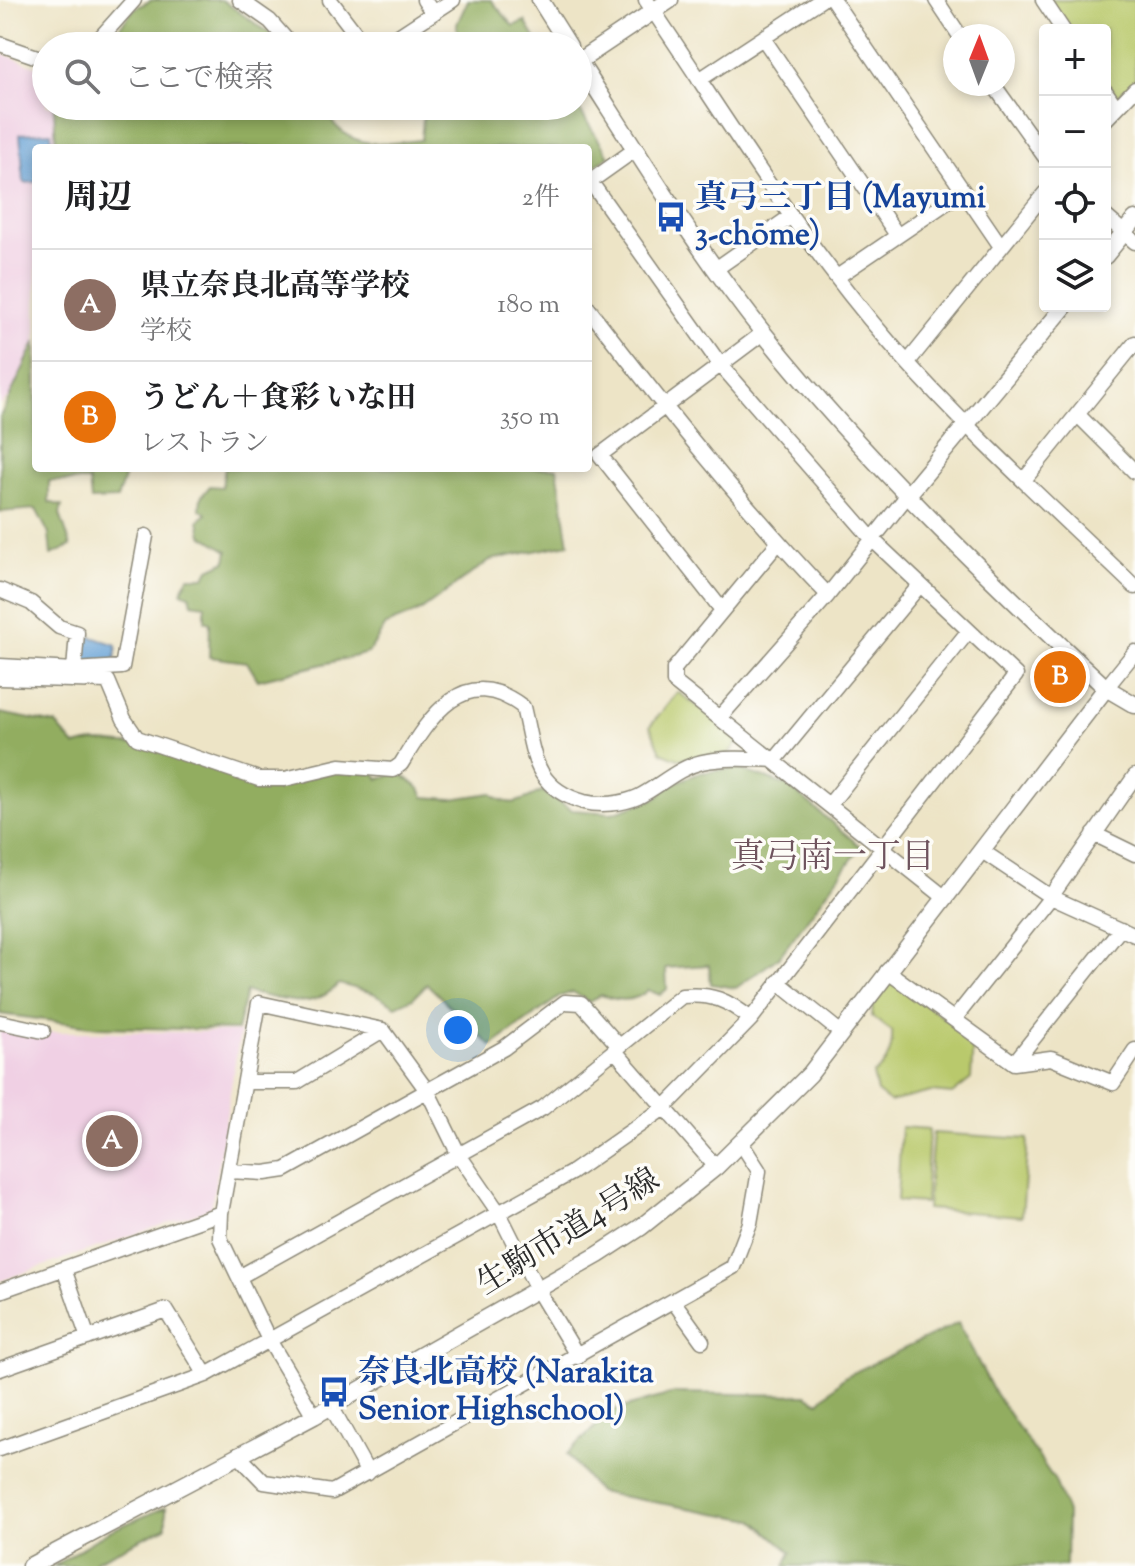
<!DOCTYPE html>
<html lang="ja">
<head>
<meta charset="utf-8">
<style>
  body { margin:0; font-family:"Sorts Mill Goudy","Noto Serif JP",serif; background:#f6f6f6; color:#202124 }
  .controls { position:absolute; right:24px; top:24px; display:grid; overflow:hidden; border-radius:8px; box-shadow:0 4px 12px #0003 }
  .controls button { width:72px; height:72px; display:grid; place-items:center; padding:0; border:0; border-bottom:2px solid #e0e0e0; background:#fff; color:#202124; font:40px sans-serif }
  .compass { position:absolute; left:943px; top:24px; width:72px; height:72px; border-radius:50%; background:#fff; box-shadow:0 4px 12px #0003; rotate:1deg }
  .you { position:absolute; left:458px; top:1030px; width:28px; height:28px; margin:-20px; border:6px solid #fff; border-radius:50%; background:#1a73e8; box-shadow:0 0 0 12px #1a73e833 }
  .badge { display:grid; place-items:center; width:52px; height:52px; border-radius:50%; background:#d1495b; color:#fff; font-size:26px; font-weight:700 }
  .pin { position:absolute; translate:-50% -50%; border:4px solid #fff; box-shadow:0 2px 8px #0006 }
  .list { margin:0; padding:0; list-style:none }
  h2 { display:flex; justify-content:space-between; align-items:center; height:104px; margin:0; padding:0 32px; font-size:34px }
  h2 small { font-size:26px; font-weight:400; color:#757577 }
  .list li { display:grid; grid-template-columns:52px 1fr auto; gap:24px; align-items:center; box-sizing:border-box; height:112px; padding:0 32px; border-top:2px solid #e0e0e0 }
  .list b { display:block; font-size:30px; white-space:nowrap }
  .list p { margin:0; font-size:26px; white-space:nowrap; color:#757577 }
  .list em { font-size:26px; font-style:normal; color:#757577 }
  .icon { flex:none; width:44px; height:44px; fill:none; stroke:currentColor; stroke-width:2; stroke-linecap:round; stroke-linejoin:round }
  .map { position:relative; flex:none; width:1135px; height:1566px; overflow:hidden }
  .search { position:absolute; background:#fff; box-shadow:0 4px 12px #0003; left:32px; top:32px; width:560px; height:88px; display:flex; align-items:center; gap:20px; box-sizing:border-box; padding:0 28px; border-radius:44px; color:#757577; font-size:30px }
  .panel { position:absolute; background:#fff; box-shadow:0 4px 12px #0003; left:32px; top:144px; width:560px; height:328px; border-radius:8px }
  .map>svg:first-child { display:block }
</style>
</head>
<body>
<div class="map">
<svg width="1135" height="1566" viewBox="0 0 1135 1566">
  <rect width="100%" height="100%" fill="#fdfcf7"/>
  <filter id="ink" filterUnits="userSpaceOnUse"><feTurbulence type="fractalNoise" baseFrequency=".0125" numOctaves="2"/><feDisplacementMap in="SourceGraphic" scale="16" xChannelSelector="R" yChannelSelector="G"/><feConvolveMatrix kernelMatrix="1 2 1 2 8 2 1 2 1" color-interpolation-filters="sRGB"/></filter>
  <filter id="wash" filterUnits="userSpaceOnUse"><feTurbulence type="fractalNoise" baseFrequency=".006" numOctaves="4" result="noise"/><feDisplacementMap in="SourceGraphic" scale="32" xChannelSelector="R" yChannelSelector="G"/><feGaussianBlur stdDeviation="1.8" result="paint"/><feColorMatrix in="noise" values="0 0 0 0 0 0 0 0 0 0 0 0 0 0 0 0 0 1.4 0 .05"/><feComposite in="paint" operator="in"/></filter>
  <g filter="url(#wash)">
    <rect width="100%" height="100%" fill="#ede4c6"/>
    <!-- built -->
    <path fill="#f0d0e4" d="M0 53 46 70V106H72L69 148H36V369L0 405Z
      M0 1026 34 1032H240L211 1208 0 1281Z"/>
    <!-- green -->
    <path fill="#b9c96c" stroke="#727a4c" stroke-width="2" d="M1049 0H1135V82L1117 96 1105 80V30H1069Z
      M678 692 735 734 737 743 729 754 678 759 661 752 650 726Z
      M893 980 973 1040 971 1079 952 1094 931 1092 890 1102 877 1092 873 1074C888 1066 893 1047 892 1031L872 1017 873 1006Z
      M901 1127 929 1129 925 1203 897 1201Z
      M933 1133 1028 1139 1022 1216 927 1209Z"/>
    <!-- forest -->
    <path fill="#92ad60" stroke="#5e6c46" stroke-width="2" d="M152 0H222L269 33 279 46H105L135 8Z
      M468 0H491L513 26 525 21 540 46H457V24Z
      M54 106H321C347 151 377 145 421 140L423 119 433 106H577L609 156 588 170V148H56Z
      M36 341V468H127L117 499 91 500 89 481H49V502L62 506 60 514 71 546 51 555 49 534 36 509 0 512V417Z
      M225 468H557L569 544 490 560 420 611 386 625 368 653 258 680 247 662 209 657 210 623 205 621V605L192 603 190 595 181 592 189 577H205L209 569 226 561 228 551 202 535 199 520 207 514 200 509 201 497 210 486 222 487Z
      M0 713 56 724 75 746C102 737 111 746 137 744L276 783 338 770 375 773 379 779 399 772 420 789 424 797 452 799 491 793C510 810 521 801 542 791L572 810 612 813 657 798 671 784 699 773 736 768 788 786 861 847 779 957 736 988 711 984 709 965 666 968 667 989 660 995 648 990C635 1003 617 1001 601 995L589 1002 573 992 561 996 491 1046 427 984 413 998 396 1006 373 993 339 984C310 1013 283 999 246 992L237 1030 99 1027 0 1014Z
      M958 1323 994 1392 1055 1481 1067 1513 1066 1566H785L791 1552 754 1520 598 1492 567 1454 612 1411 675 1393 806 1395 819 1402 844 1377Z
      M166 1507V1527L95 1561 98 1566H54L107 1532Z"/>
    <!-- water -->
    <path fill="#65a0d5" stroke="#486680" stroke-width="2" d="M51 132 52 148H36V182L24 183 20 134Z
      M83 634 117 645 115 662H80Z"/>
  </g>
  <g filter="url(#ink)">
    <g fill="none" stroke-linecap="round" stroke-linejoin="round">
      <!-- minor casing -->
      <g stroke="#8c8878" stroke-width="17">
        <path id="minor" d="M240 0 270 21 292 46
          M330 0 365 46
          M424 0 433 13
          M646 0C725 116 797 236 889 342 965 429 1052 507 1135 587
          M833 0 1000 245
          M936 0 960 36
          M1043 0 1063 30
          M763 38 897 235
          M0 44 46 60
          M93 46 134 0
          M383 46 453 0
          M699 80 821 0
          M993 84 1045 157
          M1105 91 1116 107
          M1105 120 1135 89
          M588 183 636 149
          M1105 216 1135 242
          M717 268 790 217
          M837 277 962 192
          M588 308C664 407 742 505 828 595
          M908 362 1045 193
          M1078 415 1135 472
          M1024 480 1135 343
          M778 543 674 669V682L943 896
          M0 590 31 603 59 627 77 633 74 670
          M722 610 600 455 763 333
          M0 666 74 670 122 667 146 536
          M0 678 108 681 124 719 137 738 259 779H285L340 766 393 770 401 764C430 716 464 662 523 707 534 752 532 788 584 802 601 806 622 804 638 797 660 786 677 768 702 762 726 757 751 759 775 760L919 586
          M1106 688 1135 652
          M721 716 828 595 907 496
          M830 804 967 633
          M1094 834 1135 854
          M982 851 1051 897 1135 935
          M887 971 1014 1063 1051 1058 1113 1083 1135 1050
          M778 982 840 1032
          M955 1018 1051 897 1135 776
          M0 1022 43 1031
          M615 1051 716 1167
          M1014 1063 1121 928
          M245 1082H297L383 1030
          M229 1171 265 1173 285 1170 504 1048 565 1002 581 1003 619 1046
          M64 1269 88 1338
          M239 1277 543 1108 682 996C712 993 727 1000 751 1019
          M0 1291 221 1213
          M674 1302 702 1341
          M0 1369 166 1310 206 1375
          M331 1406 368 1473
          M314 1416 269 1340 220 1238 221 1213 259 1003 383 1030 428 1092 459 1155 499 1213 537 1289 578 1357
          M0 1449 206 1375 571 1173 664 1108 751 1019 1016 675 873 540 719 363 590 181
          M238 1455 264 1482 332 1492 733 1267 750 1223 759 1171 741 1143"/>
      </g>
      <!-- tertiary casing -->
      <g stroke="#8c8878" stroke-width="19">
        <path id="tertiary" d="M540 0 569 46
          M578 60C638 153 696 249 765 335 868 463 986 576 1106 688L1135 705
          M579 61 670 0
          M1105 256 1135 219
          M907 496 1065 306
          M30 1566 314 1416 598 1255 641 1227 716 1167 810 1074 1106 688"/>
      </g>
      <!-- minor -->
      <use href="#minor" stroke="#fff" stroke-width="14"/>
      <!-- tertiary -->
      <use href="#tertiary" stroke="#fff" stroke-width="16"/>
    </g>
  </g>
  <!-- icons -->
  <defs>
    <g id="bus-bare" transform="scale(2.4)"><path d="M-5-6H5V4H4V6H2V4H-2V6H-4V4H-5ZM-3.5-4V0h7V-4ZM-3.5 1.2v1.5H-2V1.2ZM2 1.2v1.5H3.5V1.2Z" fill="#1a4fb4" stroke="#fdfcf7" stroke-width="2.5" paint-order="stroke"/></g>
  </defs>
  <g fill-rule="evenodd">
    <use href="#bus-bare" x="671" y="217"/>
    <use href="#bus-bare" x="334" y="1392"/>
  </g>
  <g text-anchor="middle" dominant-baseline="central" stroke-width="7" stroke-linejoin="round" paint-order="stroke">
    <!-- transit labels -->
    <g font-size="32" font-weight="bold" fill="#164399" stroke="#fdfcf7" text-anchor="start">
      <text x="695" y="199">真弓三丁目 (Mayumi<tspan x="695" dy="37">3-chōme)</tspan></text>
      <text x="358" y="1374">奈良北高校 (Narakita<tspan x="358" dy="37">Senior Highschool)</tspan></text>
    </g>
    <!-- street labels -->
    <g font-size="32" fill="#2b2b2b" stroke="#fdfcf7">
      <text transform="translate(569 1233) rotate(-32)">生駒市道4号線</text>
    </g>
    <!-- neighbourhood labels -->
    <g font-size="34" fill="#6f545e" stroke="#fdfcf7">
      <text x="833" y="858">真弓南一丁目</text>
    </g>
  </g>
</svg>
<div class="controls">
<button>+</button>
<button>−</button>
<button><svg class="icon" aria-label="locate" viewBox="0 0 24 24"><circle cx="12" cy="12" r="6"/><path d="M12 2v4M12 18v4M2 12h4M18 12h4"/></svg></button>
<button><svg class="icon" aria-label="layers" viewBox="0 0 24 24"><path d="M12 4l9 5-9 5-9-5zM3 14l9 5 9-5"/></svg></button>
</div>
<svg class="compass" viewBox="-18 -18 36 36"><path d="M0-13l5 13h-10z" fill="#e53935"/><path d="M0 13l5-13h-10z" fill="#757577"/></svg>
<div class="you"></div>
<div class="pin badge" style="left:112px;top:1141px;background:#8d6e63">A</div>
<div class="pin badge" style="left:1060px;top:677px;background:#e8710a">B</div>
<div class="search"><svg class="icon" aria-label="search" viewBox="0 0 24 24"><circle cx="10" cy="10" r="6"/><path d="M15 15l6 6"/></svg>ここで検索</div>
<section class="panel">
<h2>周辺<small>2件</small></h2>
<ul class="list">
<li><span class="badge" style="background:#8d6e63">A</span><div><b>県立奈良北高等学校</b><p>学校</p></div><em>180 m</em></li>
<li><span class="badge" style="background:#e8710a">B</span><div><b>うどん＋食彩 いな田</b><p>レストラン</p></div><em>350 m</em></li>
</ul>
</section>
</div>
</body>
</html>
